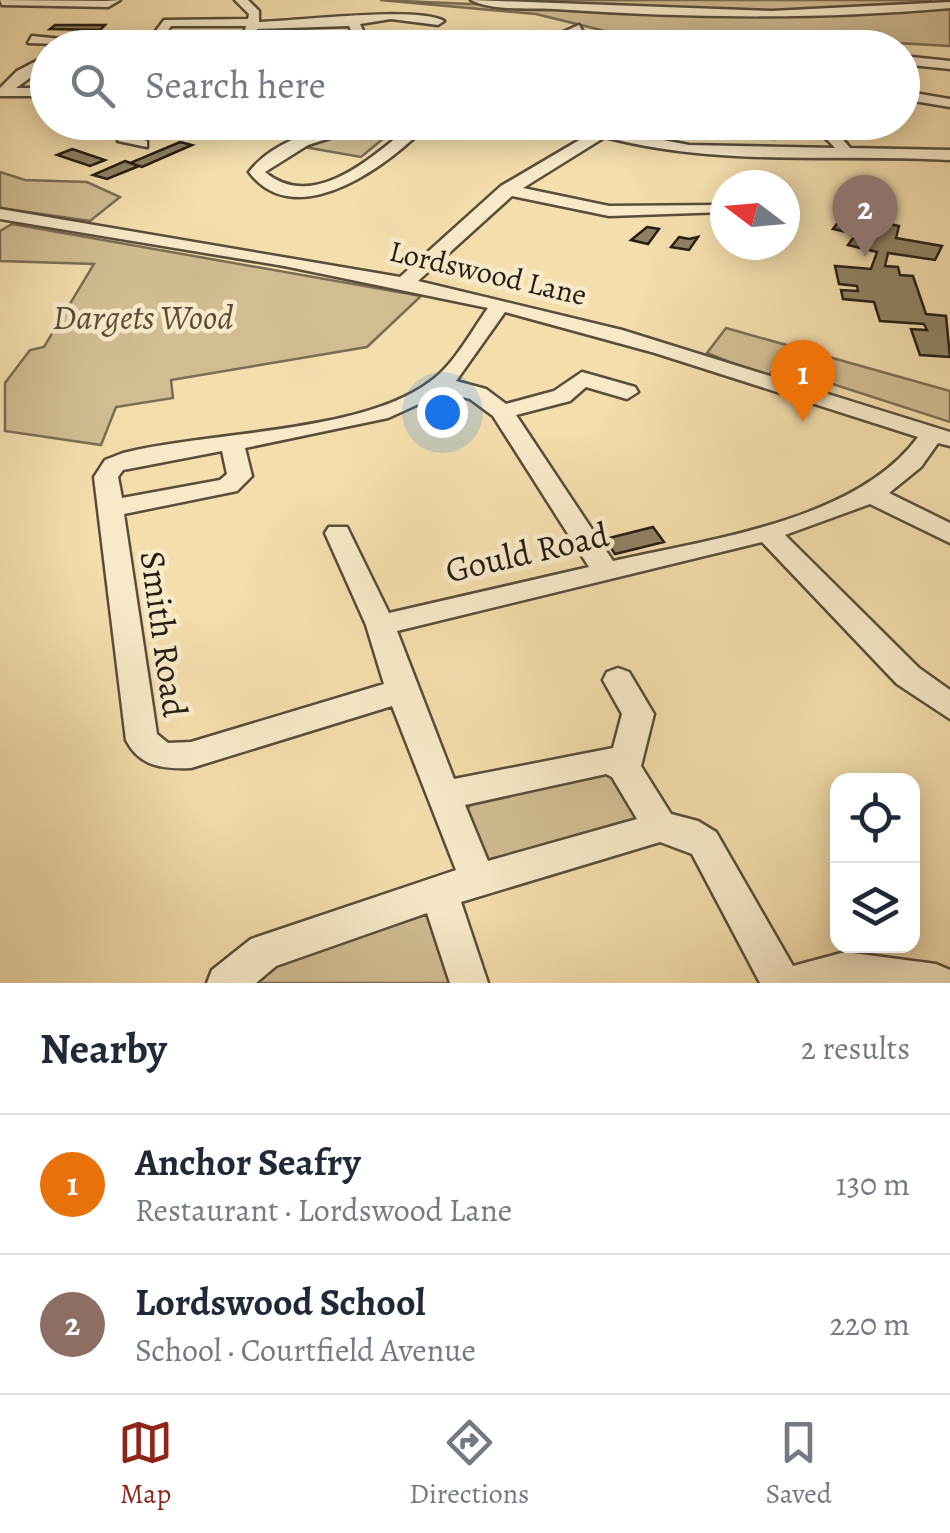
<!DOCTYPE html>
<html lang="en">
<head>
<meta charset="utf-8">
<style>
  body { margin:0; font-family:Alegreya,serif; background:#f6f6f7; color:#1f2937 }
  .controls { position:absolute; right:30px; bottom:30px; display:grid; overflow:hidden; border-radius:20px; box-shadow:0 5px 25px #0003 }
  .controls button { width:90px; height:90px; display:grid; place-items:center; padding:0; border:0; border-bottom:2px solid #e0e1e3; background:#fff; color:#1f2937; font:50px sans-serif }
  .compass { position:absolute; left:710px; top:170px; width:90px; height:90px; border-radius:50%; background:#fff; box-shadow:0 5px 25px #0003; rotate:286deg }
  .you { position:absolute; left:442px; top:412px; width:35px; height:35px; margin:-25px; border:8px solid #fff; border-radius:50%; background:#1a73e8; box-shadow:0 0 0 15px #1a73e833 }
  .badge { display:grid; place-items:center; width:65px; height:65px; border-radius:50%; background:#8f2418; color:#fff; font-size:32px; font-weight:700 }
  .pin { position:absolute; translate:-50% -82px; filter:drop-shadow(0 2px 5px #0008) }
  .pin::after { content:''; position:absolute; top:52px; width:35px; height:30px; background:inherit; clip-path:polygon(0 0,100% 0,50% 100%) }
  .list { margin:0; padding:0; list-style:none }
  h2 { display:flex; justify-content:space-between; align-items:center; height:130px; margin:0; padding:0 40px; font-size:42px }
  h2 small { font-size:32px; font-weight:400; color:#747a83 }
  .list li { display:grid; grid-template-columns:65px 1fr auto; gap:30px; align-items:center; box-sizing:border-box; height:140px; padding:0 40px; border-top:2px solid #e0e1e3 }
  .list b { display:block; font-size:38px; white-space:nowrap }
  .list p { margin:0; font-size:32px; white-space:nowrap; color:#747a83 }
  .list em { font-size:32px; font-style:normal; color:#747a83 }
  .icon { flex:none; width:55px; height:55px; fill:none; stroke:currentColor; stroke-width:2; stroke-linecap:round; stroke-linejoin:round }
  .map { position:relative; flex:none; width:950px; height:983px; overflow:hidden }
  .search { position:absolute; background:#fff; box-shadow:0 5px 25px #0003; left:30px; right:30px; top:30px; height:110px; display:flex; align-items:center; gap:25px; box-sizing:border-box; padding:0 35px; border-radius:55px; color:#747a83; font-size:38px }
  .sheet { height:410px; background:#fff }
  nav { display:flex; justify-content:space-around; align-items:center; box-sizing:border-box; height:140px; border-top:2px solid #e0e1e3; background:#fff; font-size:28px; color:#747a83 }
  nav a { display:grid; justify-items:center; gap:5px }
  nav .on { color:#8f2418 }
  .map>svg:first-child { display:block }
</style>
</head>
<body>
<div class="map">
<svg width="950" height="983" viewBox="0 0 950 983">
  <rect width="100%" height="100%" fill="#f4deac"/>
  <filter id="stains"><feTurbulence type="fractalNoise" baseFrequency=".002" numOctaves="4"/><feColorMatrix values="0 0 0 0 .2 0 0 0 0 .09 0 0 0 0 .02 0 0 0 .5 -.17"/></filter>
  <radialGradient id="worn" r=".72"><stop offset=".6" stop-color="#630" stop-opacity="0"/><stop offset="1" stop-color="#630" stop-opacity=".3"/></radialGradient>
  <!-- green -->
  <path fill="#d1bd92" stroke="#7a6d53" stroke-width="2.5" d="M380 0 536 7 498 0H932L923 3 935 10 950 8V46L824 39 670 47 536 14Z
    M351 129H388L396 136 384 138 361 157 304 147Z
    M0 172 25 180 87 182 120 197 90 221 0 208Z
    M12 224 421 296 367 347 171 380 173 398 116 407 101 445 5 431V383L30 350 44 347 94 264 0 261V231Z
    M726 328 950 391V422L777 366 767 377 707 353Z
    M611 765 640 814 637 828 489 864 464 816 470 805 592 766Z
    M425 915 441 922 463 983H242L261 969Z"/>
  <!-- building -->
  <path fill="#908163" stroke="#241d14" stroke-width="2.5" d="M55 25H105L100 30 50 29Z
    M180 142 192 145 142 167 130 163Z
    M72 149 105 160 90 166 57 155Z
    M125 161 139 166 107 179 93 175Z
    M844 215 899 226 896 238 942 246 935 260 888 253 885 266 898 267 900 275 913 276 926 314 946 316 950 357 920 355 911 329 927 330 924 324 880 321 874 302 843 299 841 290 858 291 857 286 839 284 835 266 871 269 877 252 848 245 856 234 833 229Z
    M647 227 659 229 648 244 631 240Z
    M679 237 689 239 698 237 689 250 671 247Z
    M653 527 664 542 615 554 605 539Z"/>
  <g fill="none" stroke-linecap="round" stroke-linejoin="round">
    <!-- minor casing -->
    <g stroke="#584d3a" stroke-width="5">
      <path id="minor" d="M0 0 106 1 120 0 108 7 2 5Z
        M235 0H248L259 11V22C299 21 416 6 444 21L438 25 391 19 360 24 371 48H359L349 26 257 29 252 48H240L246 26H171L167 32 171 40 168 48H156L159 40 155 32 164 20 248 19 249 14Z
        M471 0 772 11 950 2V8C818 20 686 18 554 9 530 8 492 11 471 0Z
        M579 25 583 32 546 47 536 44Z
        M32 36 72 40 66 48H53L56 44 28 43Z
        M48 55V65L16 88H48V96H0V88L17 71Z
        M902 56 950 61V69L902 64Z
        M902 91 950 99V107L902 99Z
        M122 122H136L131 136 147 141V147L118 141Z
        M347 122H430C393 162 297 236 249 172 271 143 312 131 347 122ZM358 129 403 132C368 161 311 211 265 172L308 145Z
        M610 122H622L616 131 689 145 835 148C815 124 800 129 774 138L767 134C794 111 831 121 850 148L950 150V160C834 154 719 167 605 137L523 188 609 206 718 205 724 206 725 212 609 216 512 196 418 281 622 330 950 432V446L938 443 921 467 889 493 950 523V543L870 504 785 535 919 668 950 690V719L897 684 762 542 397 631 454 779 613 748 622 714 603 680 607 672 618 668 629 672 654 714 641 766 671 814 698 821 716 832 793 966 845 952 936 964 950 970V983H760L692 854 660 842 461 902 488 983H450L427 913 276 966 256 983H207L212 970 251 939 456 870 392 706 191 768C163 769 140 767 126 740L94 477 105 460 123 453C209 431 361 434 431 381 455 363 471 332 488 308L284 266 0 219V209L400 277 501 186ZM505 312 655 353 918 437C857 521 709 539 613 561L516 415 570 401 586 387 627 399 638 392 635 387 582 372 554 391 506 404 486 389 456 381ZM445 392 470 399 493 416 589 567 389 613 347 527H329L325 533 366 625 384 684 191 742 168 743 157 734 124 514 237 491 252 476 245 448 388 418ZM222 451 227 474 220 480 122 498 118 477 123 470ZM606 774 612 777 637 819 488 861 465 805Z"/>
    </g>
    <!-- minor -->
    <use href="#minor" fill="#f8eac9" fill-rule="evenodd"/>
  </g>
  <g text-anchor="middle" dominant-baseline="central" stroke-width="9" stroke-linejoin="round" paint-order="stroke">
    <!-- far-street labels -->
    <g font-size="30" fill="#241d14" stroke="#f8eac9">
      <text transform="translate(488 273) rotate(13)">Lordswood Lane</text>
    </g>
    <!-- park labels -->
    <g font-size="35" font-style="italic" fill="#584d3a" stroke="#f8eac9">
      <text x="143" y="317">Dargets Wood</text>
    </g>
    <!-- street labels -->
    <g font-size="35" fill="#241d14" stroke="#f8eac9">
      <text transform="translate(527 552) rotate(-13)">Gould Road</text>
      <text transform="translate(164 634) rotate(82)">Smith Road</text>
    </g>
  </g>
  <rect width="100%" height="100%" filter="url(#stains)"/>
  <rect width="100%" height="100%" fill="url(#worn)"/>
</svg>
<div class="controls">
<button><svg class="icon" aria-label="locate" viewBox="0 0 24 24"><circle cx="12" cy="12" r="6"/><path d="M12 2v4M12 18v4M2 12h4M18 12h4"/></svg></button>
<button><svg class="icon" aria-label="layers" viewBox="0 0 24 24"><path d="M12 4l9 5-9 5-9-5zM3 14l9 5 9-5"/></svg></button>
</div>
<svg class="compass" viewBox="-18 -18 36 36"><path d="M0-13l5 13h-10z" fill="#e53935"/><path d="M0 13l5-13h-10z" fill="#747a83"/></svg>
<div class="you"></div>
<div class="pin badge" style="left:803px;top:422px;background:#e8710a">1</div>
<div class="pin badge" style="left:865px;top:257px;background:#8d6e63">2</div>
<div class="search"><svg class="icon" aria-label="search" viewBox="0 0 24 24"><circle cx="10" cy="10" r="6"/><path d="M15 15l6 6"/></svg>Search here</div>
</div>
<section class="sheet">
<h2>Nearby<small>2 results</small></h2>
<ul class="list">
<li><span class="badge" style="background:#e8710a">1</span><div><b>Anchor Seafry</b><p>Restaurant · Lordswood Lane</p></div><em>130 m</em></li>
<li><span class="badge" style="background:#8d6e63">2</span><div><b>Lordswood School</b><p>School · Courtfield Avenue</p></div><em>220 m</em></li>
</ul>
</section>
<nav>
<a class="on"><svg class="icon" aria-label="map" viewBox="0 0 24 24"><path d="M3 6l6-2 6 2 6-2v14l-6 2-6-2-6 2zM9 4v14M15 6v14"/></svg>Map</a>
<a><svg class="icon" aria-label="directions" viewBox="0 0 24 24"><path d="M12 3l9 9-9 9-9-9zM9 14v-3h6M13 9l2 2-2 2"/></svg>Directions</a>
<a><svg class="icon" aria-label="saved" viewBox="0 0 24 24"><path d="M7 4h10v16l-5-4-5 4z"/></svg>Saved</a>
</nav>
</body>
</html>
